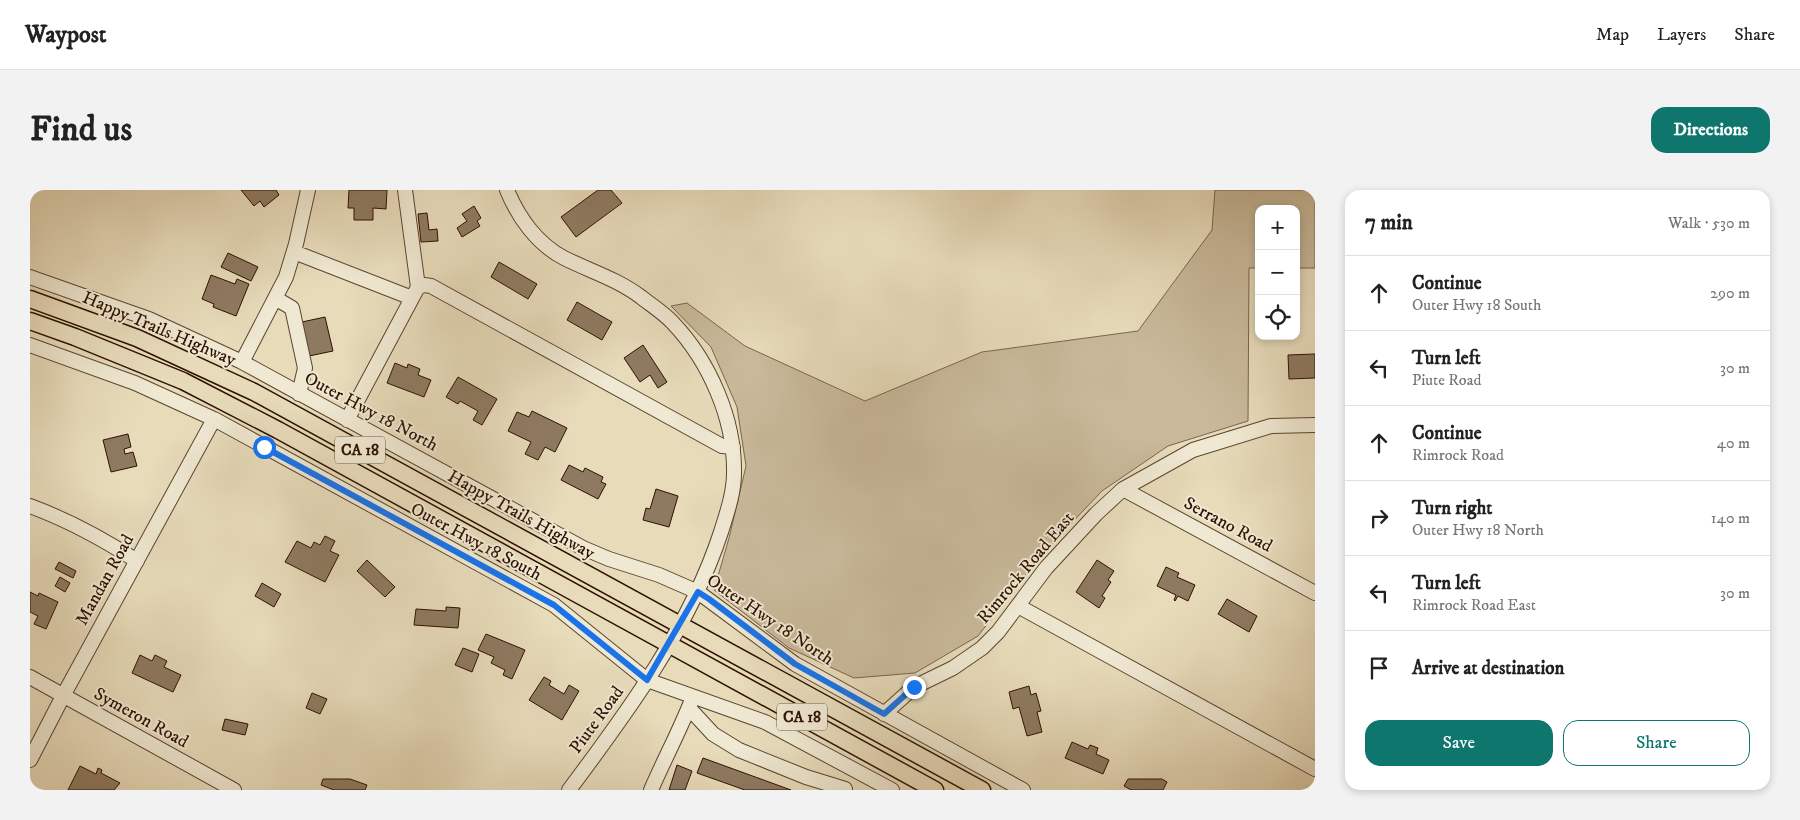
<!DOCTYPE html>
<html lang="en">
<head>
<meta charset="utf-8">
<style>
  body { margin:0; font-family:"IM FELL DW Pica",serif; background:#f2f2f2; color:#222 }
  .controls { position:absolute; right:15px; top:15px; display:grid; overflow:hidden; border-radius:10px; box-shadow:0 2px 8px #0003 }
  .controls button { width:45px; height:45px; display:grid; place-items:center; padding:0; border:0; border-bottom:1px solid #e0e0e0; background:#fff; color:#222; font:25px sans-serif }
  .stop { position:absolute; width:15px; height:15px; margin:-11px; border:4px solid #1a73e8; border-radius:50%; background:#fff }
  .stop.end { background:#1a73e8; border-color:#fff; box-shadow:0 1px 5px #0008 }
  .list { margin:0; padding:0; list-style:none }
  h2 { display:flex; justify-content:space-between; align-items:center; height:65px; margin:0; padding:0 20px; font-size:21px }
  h2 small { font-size:16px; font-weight:400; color:#767676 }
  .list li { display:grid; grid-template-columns:32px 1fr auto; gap:15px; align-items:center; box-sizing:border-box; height:75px; padding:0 20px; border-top:1px solid #e0e0e0 }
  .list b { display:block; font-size:19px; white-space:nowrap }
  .list p { margin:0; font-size:16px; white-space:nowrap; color:#767676 }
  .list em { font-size:16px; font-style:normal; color:#767676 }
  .actions { display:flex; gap:10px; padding:15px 20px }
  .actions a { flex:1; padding:11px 0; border:1px solid #0f766e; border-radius:15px; text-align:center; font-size:18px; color:#0f766e }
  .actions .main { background:#0f766e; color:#fff }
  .icon { flex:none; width:28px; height:28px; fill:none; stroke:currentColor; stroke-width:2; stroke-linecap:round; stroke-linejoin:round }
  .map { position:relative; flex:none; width:1285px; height:600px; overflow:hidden; border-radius:15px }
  header { display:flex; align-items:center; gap:30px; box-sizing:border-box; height:70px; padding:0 25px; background:#fff; border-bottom:1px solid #e0e0e0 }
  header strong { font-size:24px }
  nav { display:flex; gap:28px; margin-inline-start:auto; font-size:18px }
  .intro { display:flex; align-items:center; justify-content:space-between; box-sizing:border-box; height:120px; padding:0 30px }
  h1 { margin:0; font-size:35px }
  .button { padding:12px 22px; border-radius:15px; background:#0f766e; color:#fff; font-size:18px; font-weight:700 }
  main { display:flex; gap:30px; padding:0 30px }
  aside { flex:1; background:#fff; border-radius:15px; box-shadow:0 2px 8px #0003 }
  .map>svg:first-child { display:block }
</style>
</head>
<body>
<header>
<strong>Waypost</strong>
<nav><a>Map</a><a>Layers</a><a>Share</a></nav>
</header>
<div class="intro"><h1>Find us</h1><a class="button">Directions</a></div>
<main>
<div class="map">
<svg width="1285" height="600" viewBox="0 0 1285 600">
  <rect width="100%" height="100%" fill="#e7dbba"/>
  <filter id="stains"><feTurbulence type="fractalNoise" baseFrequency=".004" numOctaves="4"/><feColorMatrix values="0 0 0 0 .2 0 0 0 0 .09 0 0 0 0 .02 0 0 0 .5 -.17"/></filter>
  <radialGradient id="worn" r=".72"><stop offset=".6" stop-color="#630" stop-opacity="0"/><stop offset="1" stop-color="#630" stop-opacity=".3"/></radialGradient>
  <!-- green -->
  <path fill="#c8b99a" stroke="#7b654d" d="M1185 0H1285V78H1266V19H1229V78H1219L1218 231 1138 256 1072 301 1011 365 948 446 885 483 824 488 759 458 684 400 699 348 716 276 707 217 681 157 641 116 657 113 715 156 835 211 952 162 1108 141 1182 40Z"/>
  <!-- building -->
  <path fill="#8e7a61" stroke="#2e1100" d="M211 0H246L249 5 234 17 230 11 224 16Z
    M319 0H357L356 19 343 18V30H324V18H318Z
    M568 0H581L592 13 546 47 531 27Z
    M444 16 451 28 447 31 450 36 432 47 427 38 437 31 432 24Z
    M397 23 399 40 407 39 408 51 391 52 388 24Z
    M198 63 228 77 221 91 191 77Z
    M469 72 507 94 498 109 461 87Z
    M181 85 205 94 207 89 219 94 206 126 183 117 184 114 172 109Z
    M547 112 582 132 572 150 537 130Z
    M295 127 303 161 279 166 272 132Z
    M613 155 637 192 628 198 620 185 610 192 594 168Z
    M1285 164V188L1259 189 1258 165Z
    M365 173 377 178 378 174 390 179 388 185 401 190 394 207 357 193Z
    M428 187 467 209 452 235 443 230 448 221 430 211 428 214 416 207Z
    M502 221 537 238 525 262 515 257 508 270 495 264 501 252 478 241 487 222 499 227Z
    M98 244 101 257 94 259 95 264 103 262 107 276 81 282 73 250Z
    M539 275 553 282 555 278 573 287 571 292 576 294 568 309 531 290Z
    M626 299 648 306 639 337 613 330 616 318 620 319Z
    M295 346 305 351 300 361 309 365 295 392 255 372 267 351 281 358 284 352 290 355Z
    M337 370 365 397 355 407 327 381Z
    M1067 370 1084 381 1078 390 1081 392 1072 406 1075 408 1069 418 1046 402Z
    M29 372 46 381 43 388 25 379Z
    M1136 377 1149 383 1147 387 1165 395 1158 411 1148 406 1145 411 1144 410 1146 405 1127 396Z
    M30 387 40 393 35 402 25 396Z
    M232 393 251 404 244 417 225 406Z
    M0 402 8 406 9 403 28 412 16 439 4 434 8 426 0 422Z
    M1197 409 1227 426 1219 442 1188 424Z
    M416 417 430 418 428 438 384 435 386 419 416 421Z
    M456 444 495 460 482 489 473 485 475 480 461 473 464 467 448 460Z
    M433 458 449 464 442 482 425 475Z
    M110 465 122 471 125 465 137 471 134 477 151 485 143 502 102 483Z
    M514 487 521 491 519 495 534 504 539 495 549 501 532 530 499 510Z
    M999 496 1001 505 1006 503 1011 521 1007 522 1012 542 997 546 989 517 983 519 979 502Z
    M282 503 297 509 290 524 276 518Z
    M195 529 218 534 215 545 192 540Z
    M1042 552 1058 559 1060 555 1068 558 1066 564 1079 570 1073 584 1035 568Z
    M673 568 761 600H715L667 583Z
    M647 575 662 581 655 600H639Z
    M50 576 66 584 68 578 72 580 71 583 90 593 84 600H38Z
    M293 589H320L337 595 335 600H304L291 595Z
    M1098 589H1132L1137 592 1133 600H1101L1094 596Z"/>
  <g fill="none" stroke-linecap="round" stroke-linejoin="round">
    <!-- minor casing -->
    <g stroke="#5c442e" stroke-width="16">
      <path id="minor" d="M375 0 388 97
        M477 0C488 27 507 54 534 68 560 81 587 89 611 107 621 115 634 123 643 133 679 171 705 229 704 283 704 303 697 323 691 342 660 437 599 520 539 600
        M264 62 382 108
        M0 87 119 129 212 172 553 358 579 369 629 385 668 402 765 474 993 600
        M245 108 262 118 275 178 269 204
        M0 155 105 193 184 229 524 415 617 490 735 532 862 600
        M212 172 256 87 266 54 278 0
        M317 230 388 97 394 95 401 96 692 256 703 257
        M1093 299 1285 403
        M0 316C38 330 73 349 107 371
        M988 416 1285 579
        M0 487 204 600
        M659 518 683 544 709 560 776 587 815 599
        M854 524 884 497 923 478 952 458 968 442 1016 378 1066 324 1093 299 1163 260 1241 236 1285 235
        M0 570 33 506 184 229
        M621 600C634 570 649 542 661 512"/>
    </g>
    <!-- major casing -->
    <g stroke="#2e1100" stroke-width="19">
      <path id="major" d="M0 109 107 148 224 202 952 600
        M0 131 45 147 153 191 248 240 905 600"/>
    </g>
    <!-- minor -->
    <use href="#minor" stroke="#efe8d2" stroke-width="14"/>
    <!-- major -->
    <use href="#major" stroke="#e7dbba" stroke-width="16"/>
  </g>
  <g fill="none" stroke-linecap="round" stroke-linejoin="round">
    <!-- route -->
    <path stroke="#1a73e8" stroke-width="6" d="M234 257 524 415 617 490 668 402 679 409 765 474 854 524 884 497"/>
  </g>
  <g text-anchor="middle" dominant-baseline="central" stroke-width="4" stroke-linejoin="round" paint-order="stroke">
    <!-- shield labels -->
    <g fill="#efe8d2" stroke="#68523f" stroke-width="1">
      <rect x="305" y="246.5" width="50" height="27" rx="4"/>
      <rect x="747" y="513.5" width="50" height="27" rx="4"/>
    </g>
    <g font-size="16" font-weight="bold" fill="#2e1100">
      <text x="330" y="260">CA 18</text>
      <text x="772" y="527">CA 18</text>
    </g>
    <!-- street labels -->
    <g font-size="18" fill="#2e1100" stroke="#efe8d2">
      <text transform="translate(129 139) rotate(23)">Happy Trails Highway</text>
      <text transform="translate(341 222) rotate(28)">Outer Hwy 18 North</text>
      <text transform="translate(491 325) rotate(29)">Happy Trails Highway</text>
      <text transform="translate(1198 335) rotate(28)">Serrano Road</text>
      <text transform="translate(446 352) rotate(28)">Outer Hwy 18 South</text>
      <text transform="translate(996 378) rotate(-50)">Rimrock Road East</text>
      <text transform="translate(75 390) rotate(-61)">Mandan Road</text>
      <text transform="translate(740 430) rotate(34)">Outer Hwy 18 North</text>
      <text transform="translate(111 528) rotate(29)">Symeron Road</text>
      <text transform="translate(567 530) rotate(-54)">Piute Road</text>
    </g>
  </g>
  <rect width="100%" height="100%" filter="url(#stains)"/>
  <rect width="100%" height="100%" fill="url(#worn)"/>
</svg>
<div class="controls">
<button>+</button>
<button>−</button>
<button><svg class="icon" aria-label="locate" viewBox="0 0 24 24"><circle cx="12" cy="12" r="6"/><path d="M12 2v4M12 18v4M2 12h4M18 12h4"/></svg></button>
</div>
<div class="stop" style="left:234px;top:257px"></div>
<div class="stop end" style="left:884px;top:497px"></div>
</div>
<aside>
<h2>7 min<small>Walk · 530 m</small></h2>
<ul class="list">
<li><svg class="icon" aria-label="ahead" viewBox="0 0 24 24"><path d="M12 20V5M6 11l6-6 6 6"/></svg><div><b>Continue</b><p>Outer Hwy 18 South</p></div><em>290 m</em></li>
<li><svg class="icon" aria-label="left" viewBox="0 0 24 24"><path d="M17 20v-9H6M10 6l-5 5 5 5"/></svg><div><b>Turn left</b><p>Piute Road</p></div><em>30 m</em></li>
<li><svg class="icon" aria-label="ahead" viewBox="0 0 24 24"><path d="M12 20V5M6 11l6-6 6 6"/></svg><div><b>Continue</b><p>Rimrock Road</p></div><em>40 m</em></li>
<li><svg class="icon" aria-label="right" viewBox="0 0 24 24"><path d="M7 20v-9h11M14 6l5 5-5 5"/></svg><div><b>Turn right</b><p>Outer Hwy 18 North</p></div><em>140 m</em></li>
<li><svg class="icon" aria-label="left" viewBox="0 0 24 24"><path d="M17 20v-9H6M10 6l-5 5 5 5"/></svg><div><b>Turn left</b><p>Rimrock Road East</p></div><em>30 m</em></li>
<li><svg class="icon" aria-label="arrive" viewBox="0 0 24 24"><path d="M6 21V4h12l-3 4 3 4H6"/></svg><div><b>Arrive at destination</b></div></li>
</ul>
<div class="actions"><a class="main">Save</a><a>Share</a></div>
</aside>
</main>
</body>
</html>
